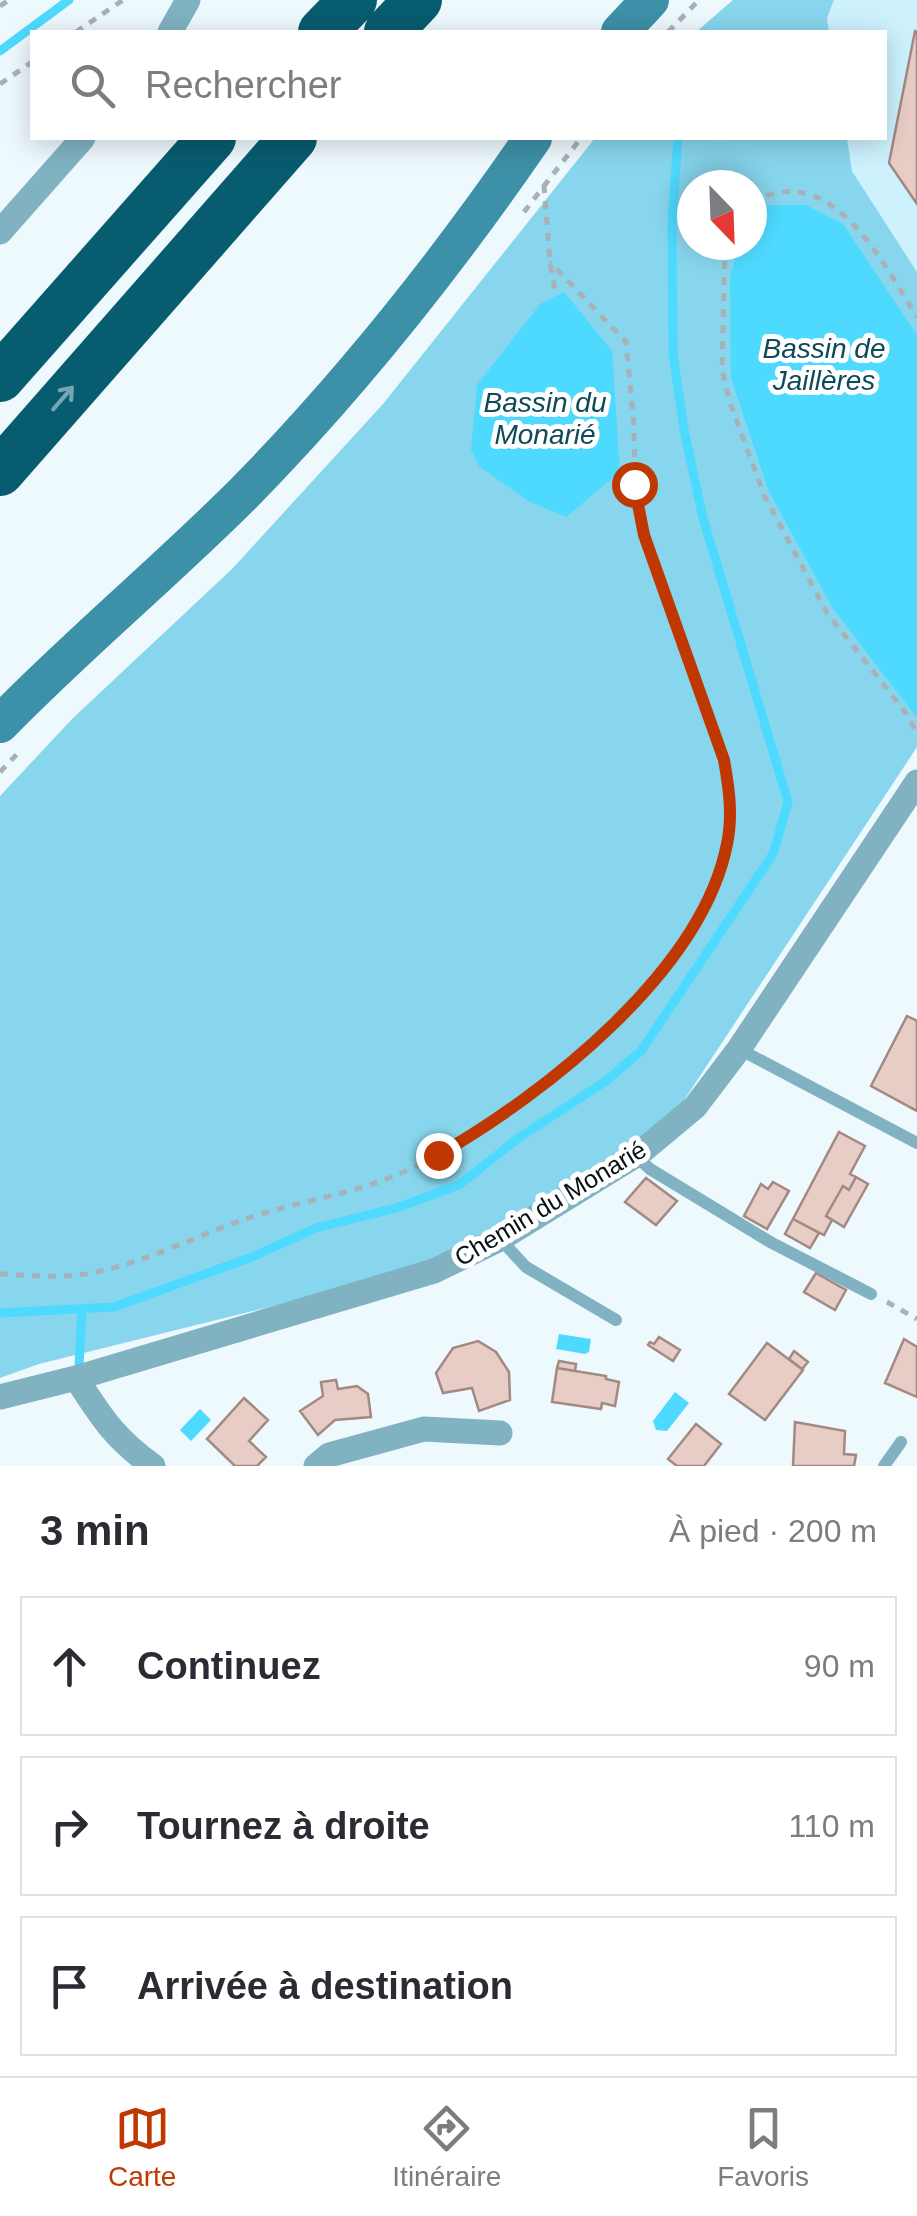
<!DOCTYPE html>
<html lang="fr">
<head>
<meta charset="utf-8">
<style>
  body { margin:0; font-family:Arial,sans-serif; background:#f7f7f7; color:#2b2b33 }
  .compass { position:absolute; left:677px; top:170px; width:90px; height:90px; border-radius:50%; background:#fff; box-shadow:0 5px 25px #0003; rotate:157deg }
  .stop { position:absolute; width:30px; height:30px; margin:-22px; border:8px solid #c03801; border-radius:50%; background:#fff }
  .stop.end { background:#c03801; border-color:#fff; box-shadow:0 2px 10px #0008 }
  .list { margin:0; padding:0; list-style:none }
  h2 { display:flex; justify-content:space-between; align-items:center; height:130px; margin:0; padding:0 40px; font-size:42px }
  h2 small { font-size:32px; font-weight:400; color:#7c7c81 }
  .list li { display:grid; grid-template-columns:65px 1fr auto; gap:30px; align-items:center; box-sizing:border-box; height:140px; margin:0 20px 20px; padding:0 20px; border:2px solid #e1e1e2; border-radius:0px }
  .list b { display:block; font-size:38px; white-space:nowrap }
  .list em { font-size:32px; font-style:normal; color:#7c7c81 }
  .icon { flex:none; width:55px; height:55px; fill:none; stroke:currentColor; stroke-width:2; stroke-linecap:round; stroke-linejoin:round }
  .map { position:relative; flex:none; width:917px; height:1466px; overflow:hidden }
  .search { position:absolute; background:#fff; box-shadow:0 5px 25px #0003; left:30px; right:30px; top:30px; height:110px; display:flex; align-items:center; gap:25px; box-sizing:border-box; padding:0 35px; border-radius:0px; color:#7c7c81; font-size:38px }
  .sheet { height:610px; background:#fff }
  nav { display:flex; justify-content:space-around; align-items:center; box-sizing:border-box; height:140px; border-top:2px solid #e1e1e2; background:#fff; font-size:28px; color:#7c7c81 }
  nav a { display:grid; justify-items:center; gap:5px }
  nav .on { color:#c03801 }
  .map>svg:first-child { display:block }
</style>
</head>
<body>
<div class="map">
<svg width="917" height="1466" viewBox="0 0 917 1466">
  <rect width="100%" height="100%" fill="#eef9fd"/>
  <!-- built -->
  <path fill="#cdf2fe" d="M834 0H917V272L852 171 847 138H884V32H829L827 18Z"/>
  <!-- green -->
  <path fill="#87d6ed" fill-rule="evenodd" d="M733 0H834L827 18 829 32H696Z
    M595 138H847L852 171 917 272V747L671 1120 494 1239 410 1272 39 1364 0 1378V796L72 719 232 569 383 404ZM692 185H752V245H692Z"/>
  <!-- water -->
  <path fill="#4edaff" d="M770 205H806L843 224 917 335V718L832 607 769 492 731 378 730 277 739 245H752V219Z
    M564 292 612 351 620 472 566 517 528 501 479 466 471 450 477 385 540 304Z
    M559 1334 591 1339 589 1352 585 1354 556 1349Z
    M675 1392 689 1403 667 1431 656 1430 653 1421Z
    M200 1409 211 1420 191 1441 180 1430Z"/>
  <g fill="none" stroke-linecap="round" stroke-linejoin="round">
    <!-- stream -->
    <path stroke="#4edaff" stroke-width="9" d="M0 51 69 0
      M0 1313 114 1307 252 1257 316 1228 396 1208 459 1185 517 1139 606 1081 641 1051 773 854 788 802 703 518 684 430 673 353 672 223 678 138
      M79 1366 82 1309"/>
  </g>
  <!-- building -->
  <path fill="#e7cdc5" stroke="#a28982" stroke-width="2.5" d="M915 31 917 32V204L889 163Z
    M907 1016 917 1021V1111L871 1086Z
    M839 1132 865 1146 850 1174 856 1177 849 1190 843 1186 826 1216 832 1220 824 1235 793 1219Z
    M856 1177 868 1184 844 1227 826 1216 843 1186 849 1190Z
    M646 1178 677 1201 656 1225 625 1202Z
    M773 1182 789 1191 767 1229 744 1216 761 1184 768 1189Z
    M793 1219 819 1233 810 1248 785 1234Z
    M816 1273 846 1290 835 1310 804 1292Z
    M659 1337 680 1350 673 1361 648 1345 650 1342 654 1344Z
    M904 1339 917 1347V1397L885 1383Z
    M478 1341 496 1352 509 1372 510 1400 479 1411 472 1388 443 1393 436 1373 453 1348Z
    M767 1343 803 1370 765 1420 729 1394Z
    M794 1351 808 1362 802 1369 789 1359Z
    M559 1361 576 1364 575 1371 557 1368Z
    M557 1368 606 1376V1379L619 1382 615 1406 602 1403 601 1409 552 1402Z
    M336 1380 338 1389 357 1386 368 1394 371 1417 335 1420 318 1435 300 1411 323 1396 321 1382Z
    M244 1398 268 1420 249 1441 266 1457 257 1466H235L207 1439Z
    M795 1422 845 1431 844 1454 856 1455 854 1466H793Z
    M696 1424 721 1444 704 1466H677L668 1459Z"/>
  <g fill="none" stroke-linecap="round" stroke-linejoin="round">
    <!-- path -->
    <path stroke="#a8b2b6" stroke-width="5" stroke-dasharray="8 8" stroke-linecap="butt" d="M0 6 9 0
      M76 32 123 0
      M668 32 699 0
      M0 84 32 62
      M544 185 550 262 556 296
      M752 203C831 156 884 265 917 317
      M524 212 581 138
      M725 245 722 369 729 400 764 495 827 613 906 713 917 734
      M0 772 19 752
      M0 1274C29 1275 62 1279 91 1273 145 1263 196 1236 248 1218 296 1202 348 1195 394 1176 506 1131 623 1034 687 932 696 918 709 903 714 887 730 844 731 805 724 761L643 535 635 484 634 426 626 342 550 262
      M887 1302 917 1319"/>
    <!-- lane -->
    <path stroke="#80b2c2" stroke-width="12" d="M739 1049 917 1143
      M635 1155 650 1169 772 1243 871 1294
      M500 1239 526 1267 616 1320
      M884 1466 901 1442"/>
    <!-- street -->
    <path stroke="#80b2c2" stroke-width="25" d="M170 32 188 0
      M0 232 83 138
      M76 1378C102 1418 114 1438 153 1466
      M0 1397 76 1378 434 1271 500 1239 641 1152 695 1107 739 1049 917 782
      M316 1466 329 1455 424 1429 500 1433"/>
    <!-- secondary -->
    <path stroke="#3c90a7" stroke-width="38" d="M620 32 650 0
      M0 724C78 644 165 572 244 493 351 384 447 263 533 138"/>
    <!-- highway -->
    <path stroke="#085c6f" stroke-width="48" d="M322 32 353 0
      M388 32 418 0
      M0 378 212 138
      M0 472 293 138"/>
  </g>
  <!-- one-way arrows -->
  <defs><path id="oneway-shaft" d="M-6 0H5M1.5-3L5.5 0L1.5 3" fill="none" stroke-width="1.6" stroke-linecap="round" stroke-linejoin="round" transform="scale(2.5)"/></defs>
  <use stroke="#77a5b0" href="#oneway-shaft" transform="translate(63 398) rotate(-49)"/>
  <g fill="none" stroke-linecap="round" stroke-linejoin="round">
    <!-- route -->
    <path stroke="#c03801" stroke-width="12" d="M438 1155C545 1094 702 971 727 844 733 816 729 788 724 760L644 535 634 484"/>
  </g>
  <g text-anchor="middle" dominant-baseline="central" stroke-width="10" stroke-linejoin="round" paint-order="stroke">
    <!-- street labels -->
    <g font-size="25" fill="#071013" stroke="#fff">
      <text transform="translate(550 1203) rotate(-31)">Chemin du Monarié</text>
    </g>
    <!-- water labels -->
    <g font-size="28" font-style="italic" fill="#0e4a59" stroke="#fff">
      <text x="824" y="348">Bassin de<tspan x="824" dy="32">Jaillères</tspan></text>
      <text x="545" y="402">Bassin du<tspan x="545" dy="32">Monarié</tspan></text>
    </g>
  </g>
</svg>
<svg class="compass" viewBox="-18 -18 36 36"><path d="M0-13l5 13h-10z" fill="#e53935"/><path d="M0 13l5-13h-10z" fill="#7c7c81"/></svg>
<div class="stop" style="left:634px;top:484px"></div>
<div class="stop end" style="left:438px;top:1155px"></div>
<div class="search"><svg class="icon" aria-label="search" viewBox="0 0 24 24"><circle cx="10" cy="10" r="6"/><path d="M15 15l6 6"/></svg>Rechercher</div>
</div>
<section class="sheet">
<h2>3 min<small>À pied · 200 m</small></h2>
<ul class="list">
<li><svg class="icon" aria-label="ahead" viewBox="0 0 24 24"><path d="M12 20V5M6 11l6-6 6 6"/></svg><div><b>Continuez</b></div><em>90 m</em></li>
<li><svg class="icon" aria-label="right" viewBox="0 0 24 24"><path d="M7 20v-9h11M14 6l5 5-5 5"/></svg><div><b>Tournez à droite</b></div><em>110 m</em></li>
<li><svg class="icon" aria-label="arrive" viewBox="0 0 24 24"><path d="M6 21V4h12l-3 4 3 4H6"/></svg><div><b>Arrivée à destination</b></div></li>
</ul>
</section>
<nav>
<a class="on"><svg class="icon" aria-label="map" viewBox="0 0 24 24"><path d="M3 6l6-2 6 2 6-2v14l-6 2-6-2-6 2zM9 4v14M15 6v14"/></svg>Carte</a>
<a><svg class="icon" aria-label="directions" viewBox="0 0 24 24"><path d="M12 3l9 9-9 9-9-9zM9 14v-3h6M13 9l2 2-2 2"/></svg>Itinéraire</a>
<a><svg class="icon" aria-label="saved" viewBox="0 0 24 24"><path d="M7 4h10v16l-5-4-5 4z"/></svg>Favoris</a>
</nav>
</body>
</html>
